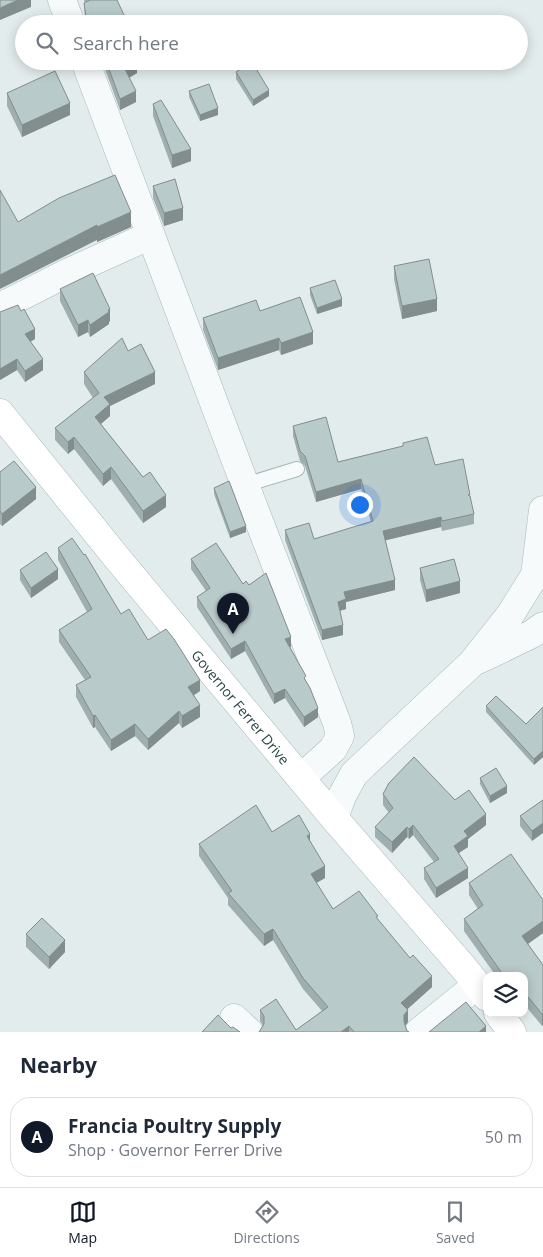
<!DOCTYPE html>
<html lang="en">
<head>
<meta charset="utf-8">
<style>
  body { margin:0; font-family:"Open Sans",sans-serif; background:#f2f2f3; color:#1f2937 }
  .controls { position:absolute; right:15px; bottom:15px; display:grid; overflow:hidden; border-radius:10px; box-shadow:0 2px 12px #0003 }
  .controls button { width:45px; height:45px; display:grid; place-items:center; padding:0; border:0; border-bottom:1px solid #e0e1e3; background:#fff; color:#1f2937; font:25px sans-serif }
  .you { position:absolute; left:359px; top:504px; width:18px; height:18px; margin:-12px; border:4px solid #fff; border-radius:50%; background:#1a73e8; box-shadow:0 0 0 8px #1a73e833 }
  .badge { display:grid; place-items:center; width:32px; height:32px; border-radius:50%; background:#111827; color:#fff; font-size:16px; font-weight:700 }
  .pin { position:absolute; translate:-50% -41px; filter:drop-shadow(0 1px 2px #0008) }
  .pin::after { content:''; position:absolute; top:26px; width:18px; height:15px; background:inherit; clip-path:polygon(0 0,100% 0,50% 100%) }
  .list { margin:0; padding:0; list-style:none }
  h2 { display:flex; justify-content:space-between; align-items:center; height:65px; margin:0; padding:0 20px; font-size:21px }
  h2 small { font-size:16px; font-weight:400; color:#747a83 }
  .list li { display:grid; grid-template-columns:32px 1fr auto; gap:15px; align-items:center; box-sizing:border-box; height:80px; margin:0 10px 10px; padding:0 10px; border:1px solid #e0e1e3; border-radius:20px }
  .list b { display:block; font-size:19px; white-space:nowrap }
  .list p { margin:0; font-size:16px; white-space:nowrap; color:#747a83 }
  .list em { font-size:16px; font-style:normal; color:#747a83 }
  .icon { flex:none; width:28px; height:28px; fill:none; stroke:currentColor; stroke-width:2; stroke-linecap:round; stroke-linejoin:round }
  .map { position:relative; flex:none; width:543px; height:1032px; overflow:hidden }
  .search { position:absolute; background:#fff; box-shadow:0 2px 12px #0003; left:15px; right:15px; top:15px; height:55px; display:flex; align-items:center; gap:12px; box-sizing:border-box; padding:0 18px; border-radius:28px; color:#747a83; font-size:19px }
  .sheet { height:155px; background:#fff }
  nav { display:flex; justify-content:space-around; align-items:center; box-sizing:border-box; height:70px; border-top:1px solid #e0e1e3; background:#fff; font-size:14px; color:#747a83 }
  nav a { display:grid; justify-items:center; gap:2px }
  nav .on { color:#111827 }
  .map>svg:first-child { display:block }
</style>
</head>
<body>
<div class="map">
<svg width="543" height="1032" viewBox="0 0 543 1032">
  <rect width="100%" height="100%" fill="#e3ecec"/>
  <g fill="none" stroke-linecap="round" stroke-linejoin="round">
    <!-- lane casing -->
    <g stroke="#a7b7b7" stroke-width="16">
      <path id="lane" d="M245 485 297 469"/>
    </g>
    <!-- street casing -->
    <g stroke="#a7b7b7" stroke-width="29">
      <path id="street" d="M62 0 71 24
        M85 61 245 485 337 723 340 736 333 749 301 778
        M0 307 67 273 151 235
        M478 660 532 634 543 626
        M334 818 342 796 354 774 472 663 510 615 535 575 543 510
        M234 1018 249 1032
        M419 1032 477 985"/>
    </g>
    <!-- secondary casing -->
    <g stroke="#a7b7b7" stroke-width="29">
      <g id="secondary">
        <path id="s1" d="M0 413 117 558 334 818 463 967 487 997"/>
        <path d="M498 1013 512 1032"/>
      </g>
    </g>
    <!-- lane -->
    <use href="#lane" stroke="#f6fafa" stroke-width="14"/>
    <!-- street -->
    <use href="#street" stroke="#f6fafa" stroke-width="28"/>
    <!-- secondary -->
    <use href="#secondary" stroke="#fff" stroke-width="28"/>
  </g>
  <!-- wall -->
  <path fill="#9faeae" d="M84 0H117L124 24 85 18 84 3H85Z
    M102 61H137V73L129 78 136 102 120 110Z
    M236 72 269 96 253 106 236 79Z
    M189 91 218 115 200 121 189 97Z
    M7 93 70 115 22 137 7 106Z
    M153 104 191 161 172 168 153 116Z
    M153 186 183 220 164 226 153 198Z
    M18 222 131 227 97 242V240Z
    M394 266 437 311 402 319 394 279Z
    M310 288 342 306 317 314 310 295Z
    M60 289 110 321 109 322V324L90 337 88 332 78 337 60 301Z
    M260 311 313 344 281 355 279 350 218 370 203 330V318Z
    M0 312 35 339 30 342 43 370 25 382 17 370 0 380Z
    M128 351 155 384 110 406V416L101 424 166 507 143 523 111 479 103 486 74 449 68 454 55 440V428L93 398 84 384V372Z
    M293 426 338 462 403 446V443L435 465 474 514V524L442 531 441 527 385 540 395 590 346 602V609L340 611 343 635 322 640 285 540V530L314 539 371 522 361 489 316 502 305 466 300 461 293 436Z
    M0 472 36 499 2 526 0 524Z
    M214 488 246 532 230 538 214 494Z
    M58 548 121 614 148 640 200 691 194 695 200 717 182 728 179 723 148 750 135 736 111 751 95 727 93 728 76 697V685L85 680 59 642V630L87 612 58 560Z
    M191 559 243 584 291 647H290L306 681 318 717 304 727 285 698 274 704 245 651 231 659 197 607V597L206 591 191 569Z
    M420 568 460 593 426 602 420 580Z
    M20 570 58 579 31 598 20 580Z
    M486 706 526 724 543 707V757L534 765 486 712Z
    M480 778 507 793 490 803 480 784Z
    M383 794 455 800 486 825 468 839V847L459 853 468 878 436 898 424 879V868L434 862 413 835 409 839 407 837 392 853 375 837V827L389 813 383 805Z
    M543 800 532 841 520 826V816Z
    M272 832 310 841 325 878 316 883 333 909 378 920 432 987 407 1009 408 1022 405 1026 407 1031 409 1032H259L263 1026 260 1021V1010L296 1030 322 1011 303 989 273 940 264 946 228 905V898L199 856V844Z
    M469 883 543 933 528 944 543 965 542 1026 524 1004V976H496L464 931V919L478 909 469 895Z
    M26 934 65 952 49 969 26 947Z"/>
  <!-- shaded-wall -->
  <path fill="#828d8d" d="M18 0H31V7L0 20V8Z
    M124 15V24H115V19Z
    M137 62V73L125 80V69Z
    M269 90V96L253 106V100Z
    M136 91V102L120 110V99Z
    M70 103V115L22 137V125Z
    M218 108V115L200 121V115Z
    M191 149V161L172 168V155Z
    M183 208V220L164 226V213Z
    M131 212V227L97 242V227Z
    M97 225V240L0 289V275Z
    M342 299V306L317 314V308Z
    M437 299V311L402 319V306Z
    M110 309V321L109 322V324L90 337V325Z
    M88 320V332L78 337V325Z
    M35 329V339L25 345V334Z
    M313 332V344L281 355V343Z
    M279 338V350L218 370V358Z
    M17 359V370L0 380V369Z
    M43 359V370L25 382V371Z
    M155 372V384L110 406V416L95 429V417L104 397Z
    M74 437V449L68 454V442Z
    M111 467V479L103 486V474Z
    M361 479V489L316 502V492Z
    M36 487V499L2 526V514Z
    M166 495V507L143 523V511Z
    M441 517V527L383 541V531Z
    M246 526V532L230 538V532Z
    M58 569V579L31 598V588Z
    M395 580V590L346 602V609L338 611V602L344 592Z
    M460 581V593L426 602V590Z
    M343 625V635L322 640V630Z
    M291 637V647L285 648V639Z
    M245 641V651L231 659V649Z
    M200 680V691L188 699V687Z
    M285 689V698L274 704V694Z
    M200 705V717L182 728V716Z
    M318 708V717L304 727V717Z
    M179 711V723L148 750V739Z
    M95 715V727L93 728V716Z
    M135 724V736L111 751V740Z
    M543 751V757L534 765V759Z
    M507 786V793L490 803V796Z
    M486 814V825L468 839V847L454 856V846L464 831Z
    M543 823V833L532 841V831Z
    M413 825V835L409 839V829Z
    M407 827V837L392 853V842Z
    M310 834V845L307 836Z
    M325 866V878L311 886V874Z
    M468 868V878L436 898V888Z
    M543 921V933L522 948V936Z
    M273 929V940L264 946V934Z
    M65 940V952L49 969V957Z
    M432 976V987L401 1015V1003Z
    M408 1010V1022L404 1027V1015Z
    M543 1013V1025L542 1026V1014Z
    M349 1026V1032H341Z
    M486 1026V1032H479Z"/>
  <!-- building -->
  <path fill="#b9caca" stroke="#828d8d" d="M0 0H18L0 8Z
    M90 0H117L124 15 115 19 117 24H81L86 16 84 3Z
    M106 61H137L125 69 136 91 120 99Z
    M252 62 269 90 253 100 236 72Z
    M55 71 70 103 22 125 7 93Z
    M209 84 218 108 200 115 189 91Z
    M161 100 191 149 172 155 153 104Z
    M115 175 131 212 97 227V225L0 275V190L18 222 59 198Z
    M175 179 183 208 164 213 153 186Z
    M429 259 437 299 402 306 394 266Z
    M93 273 110 309 108 310 109 312 90 325 88 320 78 325 60 289Z
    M335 280 342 299 317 308 310 288Z
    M300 297 313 332 281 343 279 338 218 358 203 318 256 300 260 311Z
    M18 305 21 311 24 309 35 329 25 334 43 359 25 371 17 359 0 369V312Z
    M122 338 128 351 141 344 155 372 104 397 110 404 95 417 143 477 150 472 166 495 143 511 111 467 103 474 74 437 68 442 55 428 99 393 84 372Z
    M326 417 338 462 403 446V443L427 437 435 465 463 459 470 495H468L470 496 474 514 442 521 441 517 383 531 395 580 344 592 346 599 338 602 343 625 322 630 285 530 309 523 314 539 373 521 361 479 316 492 305 456 300 451 293 426Z
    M14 461 36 487 2 514 0 511V472Z
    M229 481 246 526 230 532 214 488Z
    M72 538 84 555 85 554 121 614 129 609 148 640 166 629 174 639 200 680 188 687 200 705 182 716 179 711 148 739 135 724 111 740 95 715 93 716 76 685 91 677 59 630 92 609 58 548Z
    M216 543 243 584 246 581 249 585 266 573 291 637 285 639 306 676 304 678 310 688 318 708 304 717 285 689 274 694 245 641 231 649 197 597 210 588 191 559Z
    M46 552 58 569 31 588 20 570Z
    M454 559 460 581 426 590 420 568Z
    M496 696 526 724 543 707V751L534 759 486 706Z
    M414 757 455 800 469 790 486 814 464 831 468 836 454 846 468 868 436 888 424 868 439 859 413 825 409 829 407 827 392 842 375 827 393 808 383 794 389 783Z
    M496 768 507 786 490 796 480 778Z
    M543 800V823L532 831 520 816Z
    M256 805 272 832 299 815 310 834 307 836 325 866 311 874 333 909 359 891 378 916 376 917 410 958 413 955 432 976 401 1003 408 1010 404 1015V1022L407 1031 409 1032H354L349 1026 341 1032H259L264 1024V1016L260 1010 276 999 296 1030 328 1007 303 978 273 929 264 934 228 893 232 891 199 844Z
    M511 854 543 900V921L522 936 543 965V1013L542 1014 524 992V976H504L464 919 483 905 469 883Z
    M42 918 65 940 49 957 26 934Z
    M466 1002 486 1026 479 1032H429Z
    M218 1015 231 1028 233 1027 240 1032H202Z"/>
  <g text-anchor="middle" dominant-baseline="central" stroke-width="4.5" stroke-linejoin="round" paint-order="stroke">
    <!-- street labels -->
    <g font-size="14" fill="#294546" stroke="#f3f9f9">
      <text stroke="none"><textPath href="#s1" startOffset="380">Governor Ferrer Drive</textPath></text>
    </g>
  </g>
</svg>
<div class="controls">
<button><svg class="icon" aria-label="layers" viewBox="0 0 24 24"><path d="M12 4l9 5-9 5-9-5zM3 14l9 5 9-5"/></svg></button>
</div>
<div class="you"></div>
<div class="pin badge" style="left:233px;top:634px">A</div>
<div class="search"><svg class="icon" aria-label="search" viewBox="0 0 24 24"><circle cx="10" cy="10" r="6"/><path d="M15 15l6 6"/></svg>Search here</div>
</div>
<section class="sheet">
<h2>Nearby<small></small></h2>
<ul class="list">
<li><span class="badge">A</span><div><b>Francia Poultry Supply</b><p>Shop · Governor Ferrer Drive</p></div><em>50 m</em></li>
</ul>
</section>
<nav>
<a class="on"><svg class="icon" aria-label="map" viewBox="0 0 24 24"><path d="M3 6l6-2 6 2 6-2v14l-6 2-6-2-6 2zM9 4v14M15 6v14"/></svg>Map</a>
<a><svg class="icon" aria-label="directions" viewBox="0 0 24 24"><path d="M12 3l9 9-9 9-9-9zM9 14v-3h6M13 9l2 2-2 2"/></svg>Directions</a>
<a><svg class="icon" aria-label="saved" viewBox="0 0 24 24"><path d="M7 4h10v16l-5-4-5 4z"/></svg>Saved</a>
</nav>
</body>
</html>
